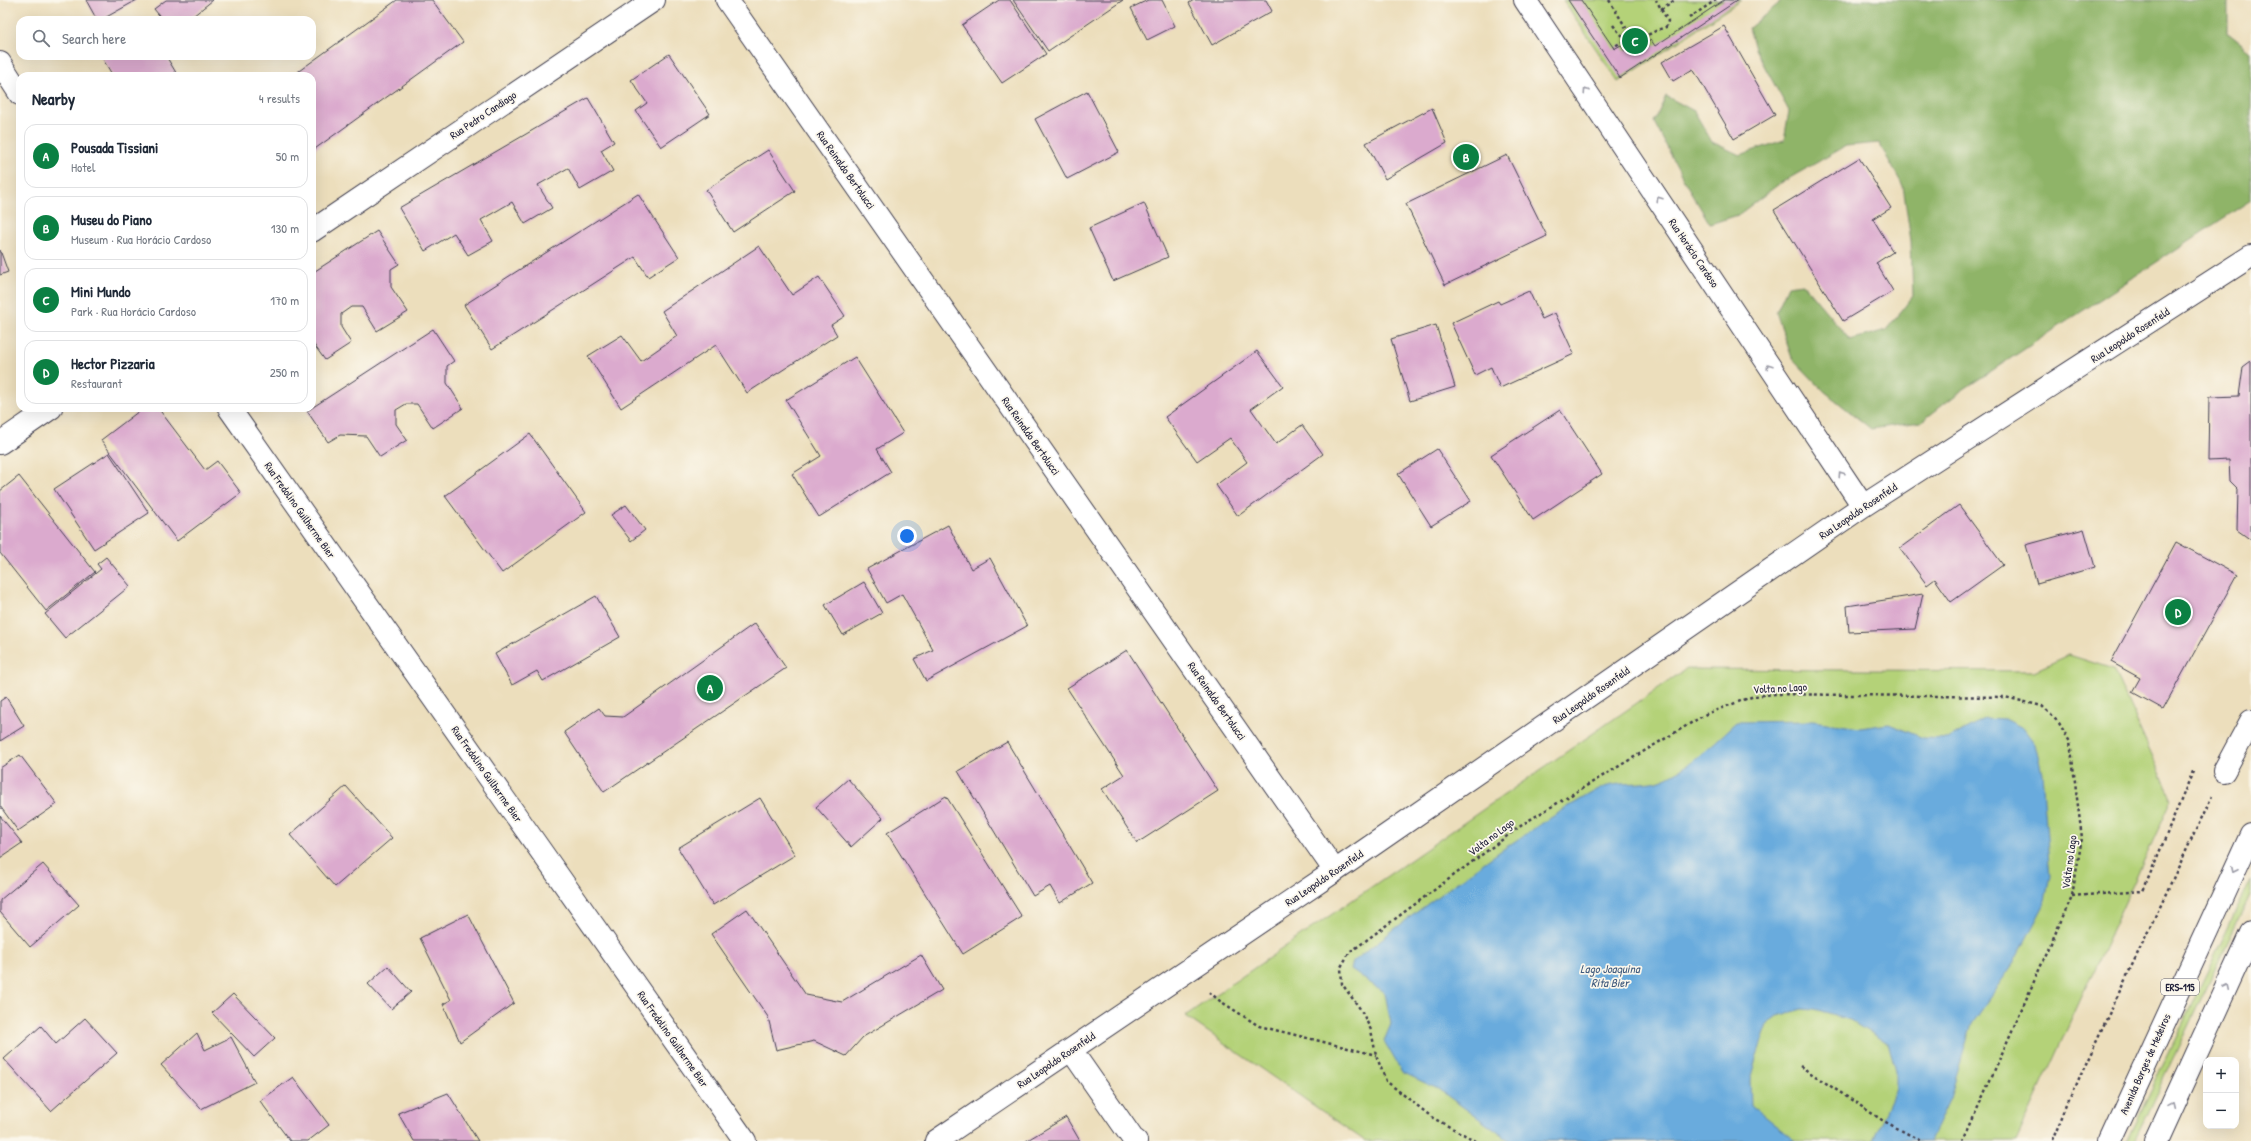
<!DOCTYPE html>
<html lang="en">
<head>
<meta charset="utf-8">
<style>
  body { margin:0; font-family:"Patrick Hand",sans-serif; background:#f2f2f3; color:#1f2937 }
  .controls { position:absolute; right:12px; bottom:12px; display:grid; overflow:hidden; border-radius:8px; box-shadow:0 4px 16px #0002 }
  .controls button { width:36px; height:36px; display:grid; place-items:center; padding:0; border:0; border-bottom:1px solid #e0e1e3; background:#fff; color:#1f2937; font:20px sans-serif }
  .you { position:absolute; left:907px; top:536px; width:14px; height:14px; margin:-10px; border:3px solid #fff; border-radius:50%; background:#1a73e8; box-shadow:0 0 0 6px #1a73e833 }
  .badge { display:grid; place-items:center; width:26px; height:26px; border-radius:50%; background:#0b8043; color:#fff; font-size:13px; font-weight:700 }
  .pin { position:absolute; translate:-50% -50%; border:2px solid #fff; box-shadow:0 1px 4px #0006 }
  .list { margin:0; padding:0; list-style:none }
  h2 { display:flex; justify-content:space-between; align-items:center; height:52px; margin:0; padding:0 16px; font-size:17px }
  h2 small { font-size:13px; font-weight:400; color:#747a83 }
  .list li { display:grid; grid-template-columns:26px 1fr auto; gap:12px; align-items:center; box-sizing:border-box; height:64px; margin:0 8px 8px; padding:0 8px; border:1px solid #e0e1e3; border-radius:12px }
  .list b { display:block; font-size:15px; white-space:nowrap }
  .list p { margin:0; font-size:13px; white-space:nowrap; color:#747a83 }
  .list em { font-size:13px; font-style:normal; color:#747a83 }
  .icon { flex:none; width:22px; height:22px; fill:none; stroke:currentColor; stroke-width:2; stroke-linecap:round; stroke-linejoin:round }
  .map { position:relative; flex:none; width:2251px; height:1141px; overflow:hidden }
  .search { position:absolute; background:#fff; box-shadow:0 4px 16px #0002; left:16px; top:16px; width:300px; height:44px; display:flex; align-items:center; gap:10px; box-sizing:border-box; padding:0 14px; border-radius:12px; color:#747a83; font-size:15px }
  .panel { position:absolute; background:#fff; box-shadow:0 4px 16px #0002; left:16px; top:72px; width:300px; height:340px; border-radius:12px }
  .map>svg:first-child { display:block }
</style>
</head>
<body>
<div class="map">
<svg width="2251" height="1141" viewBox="0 0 2251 1141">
  <rect width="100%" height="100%" fill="#fbf7ec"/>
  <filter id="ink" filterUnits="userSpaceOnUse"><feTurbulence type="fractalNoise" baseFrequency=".025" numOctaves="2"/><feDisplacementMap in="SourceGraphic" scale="8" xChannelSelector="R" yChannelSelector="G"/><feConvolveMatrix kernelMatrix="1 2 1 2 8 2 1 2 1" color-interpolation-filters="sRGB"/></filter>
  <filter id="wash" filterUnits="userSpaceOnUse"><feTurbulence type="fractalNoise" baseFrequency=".012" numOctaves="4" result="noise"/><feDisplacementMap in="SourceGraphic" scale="16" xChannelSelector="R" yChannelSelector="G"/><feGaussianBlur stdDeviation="0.9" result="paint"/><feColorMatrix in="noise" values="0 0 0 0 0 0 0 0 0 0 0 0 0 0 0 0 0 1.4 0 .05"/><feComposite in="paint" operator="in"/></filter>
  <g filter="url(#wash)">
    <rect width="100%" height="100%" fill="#ecdebc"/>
    <!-- green -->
    <path fill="#b4d278" stroke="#6b7a5a" d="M1563 0H1741L1618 82Z
      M2069 655 2113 669 2172 799 2016 1141H1365L1185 1016 1686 669 2034 671Z
      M2251 879V893L2134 1141H2127Z"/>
    <!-- forest -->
    <path fill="#8fb468" stroke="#586b52" d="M1783 0H2228V33L2251 51V200L1961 391 1921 422 1871 429 1824 391 1792 358 1776 312 1788 286 1803 284 1850 340 1886 330 1913 296 1911 241 1903 186 1879 143 1846 146 1779 184 1738 215 1710 224 1686 184 1654 122 1666 96 1694 111 1712 142 1740 155 1784 140 1789 111 1755 49 1749 28Z"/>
    <!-- water -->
    <path fill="#69abdd" stroke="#46668c" d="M1985 718 2005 719 2023 728 2035 744 2042 773 2050 877 2044 905 2013 964 1972 1023 1950 1098 1930 1141H1873L1896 1089V1070L1888 1043 1850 1020 1814 1010 1802 1009 1777 1016 1769 1022 1756 1058 1750 1080 1751 1105 1796 1141H1510L1438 1089 1402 1072 1384 1041 1391 1024 1385 993 1351 970 1353 961C1431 901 1509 840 1595 791 1616 779 1642 787 1663 779 1688 769 1716 741 1737 722L1813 721 1860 728 1889 724 1923 738 1948 739Z"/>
    <g id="blocks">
      <!-- building -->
      <path fill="#dbaace" d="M86 0H137L101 20H97Z
        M166 0H213L188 20H163L154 9Z
        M397 0H432L463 42 312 151V76H292Z
        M999 0H1010L1046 54 1002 83 962 25Z
        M1013 0H1123L1048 51Z
        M1148 0H1162L1175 26 1147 40 1131 8Z
        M1194 0H1266L1272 11 1212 45 1189 3Z
        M1568 0H1581L1613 47 1614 49 1621 45 1625 51 1635 44 1638 49 1651 40 1655 46 1724 0H1738L1620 78Z
        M1724 26 1775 115 1734 139 1693 69 1673 81 1662 62Z
        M669 54 710 114 661 147 636 111 647 103 631 80Z
        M101 56H166L178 76H113Z
        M1087 91 1119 152 1067 179 1035 119Z
        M588 98 614 142 601 150 613 171 580 190 568 168 538 185 552 208 525 224 512 202 481 220 493 241 468 255 454 233 425 251 399 208Z
        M1432 108 1447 143 1385 179 1366 143Z
        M768 150 795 191 733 232 706 190Z
        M1507 155 1547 236 1445 285 1406 204Z
        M1859 158 1891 208 1873 219 1893 252 1876 263 1893 291 1843 321 1774 210Z
        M638 194 679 257 648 277 635 257 492 349 464 305Z
        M1144 203 1168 257 1113 281 1089 228Z
        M377 231 399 264 391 269V287L408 312 377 331 362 307H351L341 314V327L351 343 325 360 312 342V273Z
        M759 246 792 295 819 277 845 316 831 325 837 335 747 393 716 345 621 408 588 356 622 335 641 361 677 336 662 311Z
        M0 250 8 272 0 275Z
        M1529 291 1542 319 1555 313 1574 354 1500 388 1491 367 1475 375 1451 323 1498 301 1500 304Z
        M1436 325 1455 387 1410 401 1391 339Z
        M433 329 454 361 447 366V383L463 408 433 428 417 404H406L396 410V424L407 440 380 457 366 436 340 435 328 442 307 411Z
        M1257 351 1283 386 1251 409 1276 444 1302 425 1323 454 1238 516 1216 485 1247 462 1230 438 1197 461 1165 417Z
        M855 357 903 433 877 449 891 472 819 517 792 474 821 456 786 400Z
        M2251 361V540L2237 530 2238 489 2230 481 2229 460 2208 461 2209 397 2239 396 2243 367Z
        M143 408H158L205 470 217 461 241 493 177 541 101 440Z
        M1560 410 1602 474 1533 520 1491 455Z
        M530 434 586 512 502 573 445 496Z
        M1437 449 1471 501 1431 526 1398 474Z
        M109 453 149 513 94 549 54 489Z
        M19 476 95 572 46 611 0 553V491Z
        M626 505 645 530 631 541 611 515Z
        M1959 505 2003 565 1951 602 1935 579 1927 585 1900 548Z
        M948 525 971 569 990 558 1027 626 926 681 914 659 933 650 902 594 886 603 867 569Z
        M2084 529 2095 567 2037 584 2026 545Z
        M2176 542 2237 575 2163 709 2132 692 2140 678 2111 662Z
        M106 557 130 586 65 638 45 614 101 569 97 564Z
        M864 582 882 613 843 635 825 605Z
        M1923 594 1915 629 1849 632 1847 606Z
        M596 596 620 637 543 681 537 671 512 685 495 654Z
        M755 623 786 668 604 792 564 732 599 708 605 716 623 717Z
        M1127 650 1218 791 1137 843 1102 789 1124 775 1067 688Z
        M6 697 24 726 0 741V701Z
        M1007 742 1092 883 1060 903 1050 886 1033 896 958 771Z
        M20 755 57 804 18 831 0 806V768Z
        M848 779 883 818 851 847 816 807Z
        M346 786 392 838 335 887 290 835Z
        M946 796 1022 917 963 954 887 833Z
        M760 798 795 855 713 905 678 848Z
        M0 816 22 843 0 858Z
        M43 864 79 905 30 947 0 912V900Z
        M747 909 806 995 842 1002 921 955 942 990 863 1037 846 1056 814 1041 776 1050 768 1017 711 934Z
        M468 914 514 1003 460 1042 443 1004 451 1000 420 938Z
        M388 966 411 992 391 1009 368 984Z
        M233 994 275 1038 254 1057 212 1013Z
        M85 1018 117 1053 51 1111 4 1059 41 1026 56 1044Z
        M197 1033 205 1050 231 1037 255 1082 201 1109 161 1065Z
        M293 1077 329 1125 308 1141H290L260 1101Z
        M448 1093 478 1141H414L398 1113Z
        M1066 1117 1080 1141H1026Z"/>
    </g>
  </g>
  <g filter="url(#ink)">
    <use href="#blocks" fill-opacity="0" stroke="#403e4e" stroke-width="1"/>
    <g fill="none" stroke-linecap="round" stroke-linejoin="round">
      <!-- minor casing -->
      <g stroke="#403e4e" stroke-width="24">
        <path id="minor" d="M727 0 1335 871
          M1525 0 1863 506
          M0 63 20 94
          M312 231 654 0
          M229 408 745 1141
          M0 443 51 408
          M2224 771 2251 721
          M1071 1050 1133 1139 1136 1141
          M936 1141 1335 871 1863 506 2251 256"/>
      </g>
      <!-- major casing -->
      <g stroke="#403e4e" stroke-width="24">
        <path id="major" d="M2110 1141 2251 835
          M2156 1141 2251 933"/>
      </g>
      <!-- path -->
      <path stroke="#403e4e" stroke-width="2.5" stroke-dasharray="3 3" stroke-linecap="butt" d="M1609 0 1628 31 1627 39 1613 47
        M1661 9 1675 0
        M1689 18 1716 0
        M1613 25C1633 53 1642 34 1666 27L1668 21 1656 0
        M2072 896 2143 891 2194 769
        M1209 992 1220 1001 1259 1026 1376 1055
        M1800 1066 1882 1120 1921 1141
        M1476 1141 1433 1118 1386 1081 1376 1055 1371 1030 1361 1010 1342 984 1341 967 1349 953 1526 822 1706 714 1754 696 1775 694 2005 697 2042 706 2059 723 2070 742 2082 838 2072 896 1963 1141
        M2053 1141 2083 1069 2212 796"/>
      <!-- minor -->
      <use href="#minor" stroke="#fff" stroke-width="22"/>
      <!-- major -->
      <use href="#major" stroke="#fff" stroke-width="22"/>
    </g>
    <!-- one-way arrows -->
    <defs><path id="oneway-chevron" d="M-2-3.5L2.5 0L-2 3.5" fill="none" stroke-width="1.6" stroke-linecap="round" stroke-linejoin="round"/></defs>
    <g stroke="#9c9ca7">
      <use href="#oneway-chevron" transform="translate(1586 91) rotate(-124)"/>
      <use href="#oneway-chevron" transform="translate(1659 199) rotate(-124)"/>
      <use href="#oneway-chevron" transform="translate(1769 366) rotate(-124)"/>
      <use href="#oneway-chevron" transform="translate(1841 474) rotate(-124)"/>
      <use href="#oneway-chevron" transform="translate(2234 870) rotate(115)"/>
      <use href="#oneway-chevron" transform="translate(2226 987) rotate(-65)"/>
      <use href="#oneway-chevron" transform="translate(2172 1105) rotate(-66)"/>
    </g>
  </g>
  <g text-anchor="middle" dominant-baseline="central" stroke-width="3.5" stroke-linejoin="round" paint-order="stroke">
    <!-- shield labels -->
    <rect fill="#fbf7ec" stroke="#636270" stroke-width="1" x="2161" y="979" width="38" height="16" rx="3"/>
    <g font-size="10" font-weight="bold" fill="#22223b">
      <text x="2180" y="987">ERS-115</text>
    </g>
    <!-- street labels -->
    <g font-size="11" fill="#22223b" stroke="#fbf7ec">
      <text transform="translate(483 115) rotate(-34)">Rua Pedro Candiago</text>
      <text transform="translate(846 170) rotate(55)">Rua Reinaldo Bertolucci</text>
      <text transform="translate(1694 253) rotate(56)">Rua Horácio Cardoso</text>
      <text transform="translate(2130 335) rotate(-33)">Rua Leopoldo Rosenfeld</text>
      <text transform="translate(1031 436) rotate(55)">Rua Reinaldo Bertolucci</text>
      <text transform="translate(300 510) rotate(55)">Rua Fredolino Guilherme Bier</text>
      <text transform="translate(1858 511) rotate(-34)">Rua Leopoldo Rosenfeld</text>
      <text transform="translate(1780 688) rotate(-3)">Volta no Lago</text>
      <text transform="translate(1591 695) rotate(-35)">Rua Leopoldo Rosenfeld</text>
      <text transform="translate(1217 701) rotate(55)">Rua Reinaldo Bertolucci</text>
      <text transform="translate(487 774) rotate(55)">Rua Fredolino Guilherme Bier</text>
      <text transform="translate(1491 837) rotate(-37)">Volta no Lago</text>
      <text transform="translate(2069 862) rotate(-82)">Volta no Lago</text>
      <text transform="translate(1324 878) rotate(-34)">Rua Leopoldo Rosenfeld</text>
      <text transform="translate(673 1039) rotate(55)">Rua Fredolino Guilherme Bier</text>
      <text transform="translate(1056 1060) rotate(-34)">Rua Leopoldo Rosenfeld</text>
      <text transform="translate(2145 1064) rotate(-66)">Avenida Borges de Medeiros</text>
    </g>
    <!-- water labels -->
    <g font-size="12" font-style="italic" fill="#3e597c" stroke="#fbf7ec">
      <text x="1610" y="968">Lago Joaquina<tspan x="1610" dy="14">Rita Bier</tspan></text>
    </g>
  </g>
</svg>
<div class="controls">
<button>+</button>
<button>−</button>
</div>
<div class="you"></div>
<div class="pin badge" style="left:710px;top:688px">A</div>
<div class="pin badge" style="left:1466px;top:157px">B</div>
<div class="pin badge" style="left:1635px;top:41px">C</div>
<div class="pin badge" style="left:2178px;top:612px">D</div>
<div class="search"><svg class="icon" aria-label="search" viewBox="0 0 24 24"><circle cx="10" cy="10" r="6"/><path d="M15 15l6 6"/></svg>Search here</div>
<section class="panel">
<h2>Nearby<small>4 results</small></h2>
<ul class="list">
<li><span class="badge">A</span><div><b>Pousada Tissiani</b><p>Hotel</p></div><em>50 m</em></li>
<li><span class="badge">B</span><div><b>Museu do Piano</b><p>Museum · Rua Horácio Cardoso</p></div><em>130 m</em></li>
<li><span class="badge">C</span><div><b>Mini Mundo</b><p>Park · Rua Horácio Cardoso</p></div><em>170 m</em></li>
<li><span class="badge">D</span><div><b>Hector Pizzaria</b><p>Restaurant</p></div><em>250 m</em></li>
</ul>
</section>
</div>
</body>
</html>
